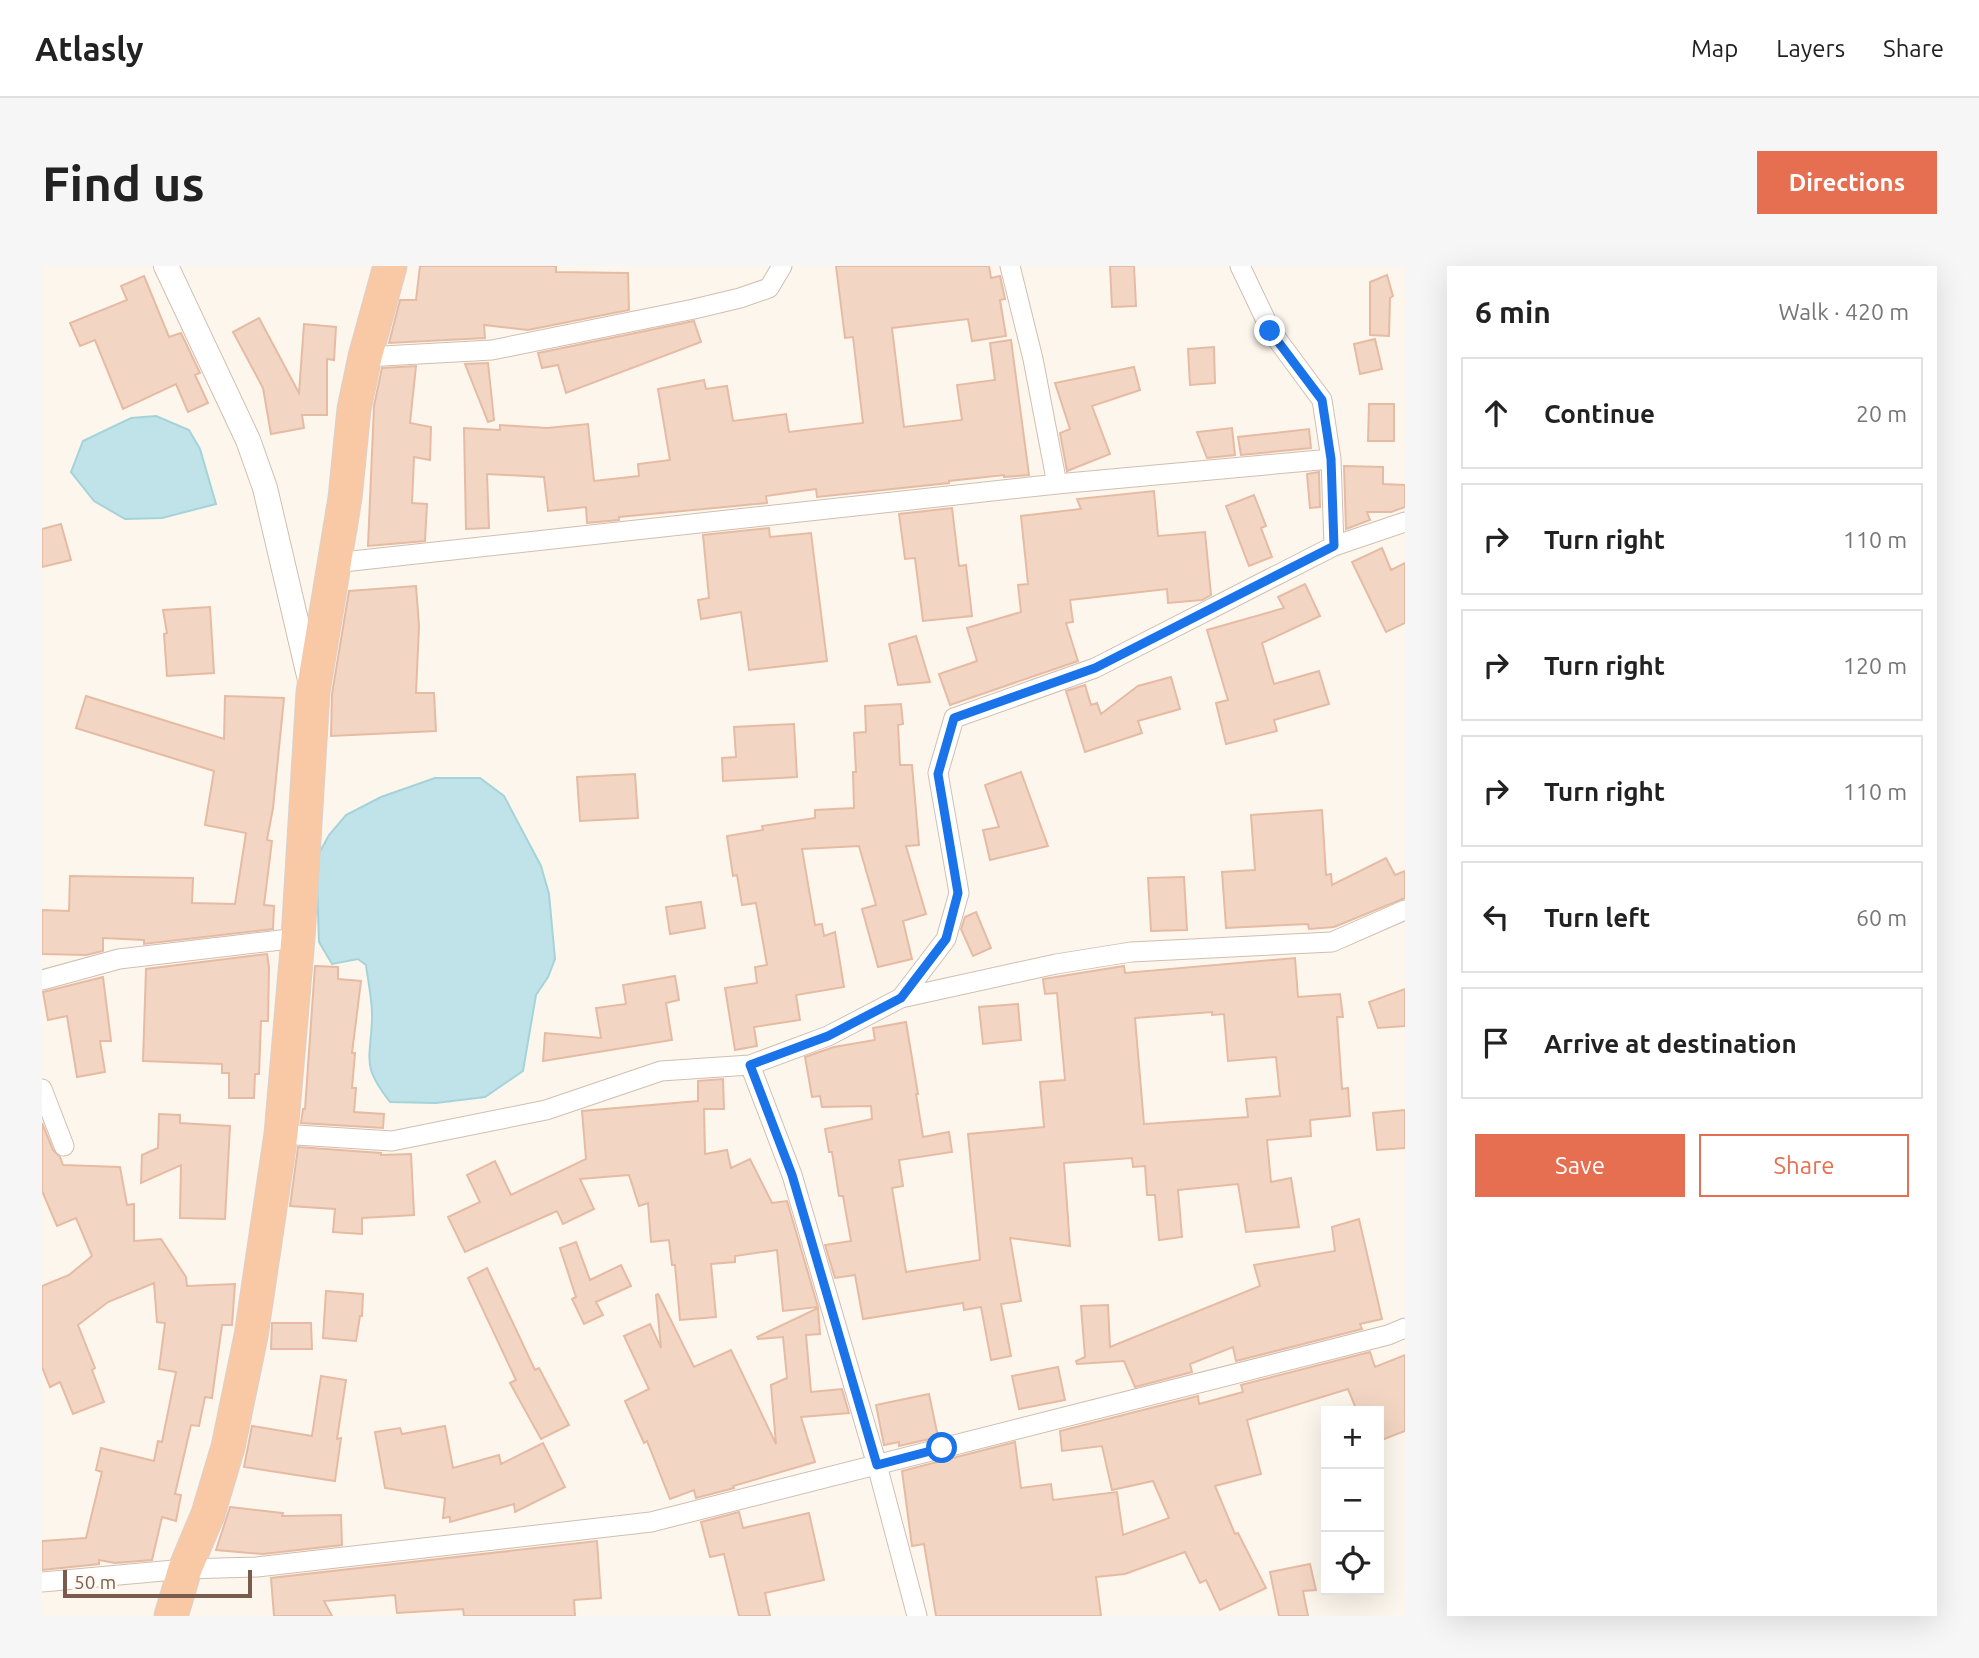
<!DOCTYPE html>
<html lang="en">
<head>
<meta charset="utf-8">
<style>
  body { margin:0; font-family:Ubuntu,sans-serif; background:#f6f6f6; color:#222 }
  .controls { position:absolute; right:21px; bottom:21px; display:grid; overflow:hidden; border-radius:0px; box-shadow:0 7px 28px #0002 }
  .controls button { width:63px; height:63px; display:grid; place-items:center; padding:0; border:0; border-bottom:2px solid #e0e0e0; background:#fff; color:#222; font:35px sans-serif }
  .scale { position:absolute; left:21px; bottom:18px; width:189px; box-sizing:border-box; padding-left:7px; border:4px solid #7a5c4d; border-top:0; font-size:19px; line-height:24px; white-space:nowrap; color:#7a5c4d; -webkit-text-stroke:5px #fffaf3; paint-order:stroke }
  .stop { position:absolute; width:21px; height:21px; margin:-16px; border:5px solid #1a73e8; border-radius:50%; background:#fff }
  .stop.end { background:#1a73e8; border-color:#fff; box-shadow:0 2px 7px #0008 }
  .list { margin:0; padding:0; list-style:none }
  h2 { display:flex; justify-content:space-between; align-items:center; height:91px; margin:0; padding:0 28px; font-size:30px }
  h2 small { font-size:23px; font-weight:400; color:#767676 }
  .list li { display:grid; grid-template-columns:46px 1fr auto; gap:21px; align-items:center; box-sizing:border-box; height:112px; margin:0 14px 14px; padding:0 14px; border:2px solid #e0e0e0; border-radius:0px }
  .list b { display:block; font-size:26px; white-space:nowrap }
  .list em { font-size:23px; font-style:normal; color:#767676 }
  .actions { display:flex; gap:14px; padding:21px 28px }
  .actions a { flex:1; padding:16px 0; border:2px solid #e76f51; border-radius:0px; text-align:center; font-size:24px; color:#e76f51 }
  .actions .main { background:#e76f51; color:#fff }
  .icon { flex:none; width:38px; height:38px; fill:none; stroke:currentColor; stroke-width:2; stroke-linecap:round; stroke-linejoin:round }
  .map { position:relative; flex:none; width:1363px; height:1350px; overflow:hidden; border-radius:0px }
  header { display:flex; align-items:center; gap:42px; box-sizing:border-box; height:98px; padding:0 35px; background:#fff; border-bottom:2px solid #e0e0e0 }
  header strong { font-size:33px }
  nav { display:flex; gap:38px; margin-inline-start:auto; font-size:24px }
  .intro { display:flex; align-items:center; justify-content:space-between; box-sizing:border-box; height:168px; padding:0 42px }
  h1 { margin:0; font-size:49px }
  .button { padding:18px 32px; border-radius:0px; background:#e76f51; color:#fff; font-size:24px; font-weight:700 }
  main { display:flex; gap:42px; padding:0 42px }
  aside { flex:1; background:#fff; border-radius:0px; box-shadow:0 7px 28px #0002 }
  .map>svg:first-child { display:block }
</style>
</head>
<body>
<header>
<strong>Atlasly</strong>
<nav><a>Map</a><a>Layers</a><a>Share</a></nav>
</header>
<div class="intro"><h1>Find us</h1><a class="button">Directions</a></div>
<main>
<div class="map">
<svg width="1363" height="1350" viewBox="0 0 1363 1350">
  <rect width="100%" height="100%" fill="#fdf6ec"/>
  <!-- water -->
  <path fill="#bfe3e8" stroke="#a5d3da" stroke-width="2" d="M114 150 147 164 158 183 174 238 120 252 83 253 52 235 29 206 41 175 89 152Z
    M393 512H438L462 530 499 600 507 628 513 693 506 711 494 729 481 805 443 831 394 837 348 836C320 800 328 796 330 754 331 736 326 716 324 699L316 693 290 698 277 676 275 614V591L287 569 304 549 339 531Z"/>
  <!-- building -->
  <path fill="#f3d5c3" stroke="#e6bba3" stroke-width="2" fill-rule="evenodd" d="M378 0H514V6L586 7 587 44 486 64 442 59 443 72 347 77 358 34H374Z
    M794 0H947L949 12 958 10 963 33 958 34 964 70 930 75 926 53 850 62 862 161 920 154 915 119 953 114 948 77 969 74 987 209 962 211V209L907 215V217L775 231 774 223 724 230 725 237 577 251V254L545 257 544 241 506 245 502 211 445 208 447 262 424 263 422 162 458 164V159L505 162 546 158 552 215 597 210 596 198 628 194 616 123 662 114 664 123 685 120 691 155 744 148 747 166 821 157 811 71 803 72Z
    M1068 0H1092L1094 40 1070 41Z
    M1345 9 1351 30 1348 32 1347 70 1328 69V16Z
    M102 10 127 71 139 67 158 107 153 109 166 137 146 146 134 118 81 143 53 74 38 80 28 57 85 34 79 20Z
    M217 52 257 127 262 58 294 61 292 94 285 93V149H260L262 162 229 168 221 122 191 66Z
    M652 55 659 76 524 127 516 99 500 102 496 87Z
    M1333 73 1340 103 1318 108 1312 78Z
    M1172 81 1173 117 1148 119 1146 83Z
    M446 97 452 154 446 156 423 98Z
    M374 100 368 157 389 161 388 194 372 191 370 237 385 238 383 275 326 280 332 140 340 102Z
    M1092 101 1098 124 1050 140 1068 188 1025 205 1018 167 1028 163 1013 117Z
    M1327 138H1352V175H1326Z
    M1190 162 1193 189 1165 192 1155 166Z
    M1267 163 1269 182 1199 189 1196 171Z
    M1302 200 1341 201V218L1363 219V241L1349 246H1325L1328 254 1304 263Z
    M1277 206 1278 241 1268 242 1265 208Z
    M1112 225 1116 270 1163 266 1169 329 1160 334 1126 337 1125 323 1028 334 1031 356 1024 357 1036 395 908 439 897 408 935 395 925 362 979 346 976 319 986 318 979 250 1039 243 1035 233Z
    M1212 229 1224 260 1219 262 1230 291 1207 300 1184 240Z
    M910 242 917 300 924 299 930 350 881 355 873 292 863 293 857 248Z
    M19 258 29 294 0 301V263Z
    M727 262 728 271 769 267 785 395 707 404 699 346 659 353 656 334 667 332 661 269Z
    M1340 282 1349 304 1363 297V357L1344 366 1310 296Z
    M1263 318 1278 350 1220 377 1232 418 1277 405 1287 438 1232 454 1235 465 1184 478 1174 437 1186 434 1165 364 1242 342 1236 331Z
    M374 320 377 360 374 427H392L394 465 289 470 290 428 307 325Z
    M168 341 172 407 125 410 122 368 125 367 121 344Z
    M874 370 888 416 856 419 847 378Z
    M1129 411 1138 443 1096 455 1100 467 1043 486 1024 425 1043 419 1049 439 1055 437 1059 448 1096 420Z
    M44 430 182 473 183 430 242 432 231 542 225 574 230 575 222 639 232 640 231 663 102 678V674L61 672V685L44 689 0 688V644L27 645 28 610 151 612 150 637 193 638 204 567 163 559 172 505 34 462Z
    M859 438 861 458 856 459 858 499H870L877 579 864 580 884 648 861 655 870 693 836 701 820 643 834 639 817 580 760 583 773 659 780 658 782 670 793 666 802 721 754 729 758 754 712 761 715 780 693 784 683 722 715 717 713 701 725 699 714 637 700 639 695 609 691 610 685 570 721 564 720 560 773 552V544L812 542 811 506H814L812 467 824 466 823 440Z
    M752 458 755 511 681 515 680 492 694 491 692 461Z
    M979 506 1006 580 948 594 941 564 957 561 943 519Z
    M593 508 596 552 538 555 535 511Z
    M1280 544 1284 609 1289 608 1290 619 1344 592 1353 609 1363 605V632L1292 661 1267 663 1266 658 1184 662 1180 606 1213 604 1209 549Z
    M1142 611 1145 664 1109 665 1106 612Z
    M659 636 663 662 628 668 624 641Z
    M934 646 949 682 931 690 919 663 923 651Z
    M225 688 227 701 226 755H219L217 808H213L212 832H187V807H180V798L101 795 104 703Z
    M1253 692 1256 731 1298 728 1301 751H1295L1300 823 1306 822 1308 850 1268 854 1269 870 1225 874 1229 916 1249 912 1257 961 1204 966 1196 918 1136 924 1140 971 1117 974 1113 929H1105L1103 900 1091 901 1090 892 1022 897 1028 980 968 972 979 1035 959 1038 969 1090 949 1094 939 1041 922 1044 921 1037 821 1053 813 1009 793 1012 783 979 809 975 801 930H797L790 886H787L783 863 830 853 829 840 780 841 778 830 770 831 763 791 792 781 833 774 831 762 864 756 876 828H874L881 871 907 866 910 886 857 894 861 920 850 922 864 1006 938 994 926 868 1002 861 998 816 1023 814 1015 727 1003 728 1001 713 1082 700 1083 707ZM1170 746V749L1182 748 1186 795 1234 791 1238 830 1204 833 1206 851 1102 858 1093 752Z
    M273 700 296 701V713L319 715 310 787H313L310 822H314L312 846 342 848 341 862 259 857 261 843H263Z
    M633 710 637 734 624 737 630 774 501 795 503 767 559 772 554 742 584 738 581 719Z
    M61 711 69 775H58L63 806 35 811 25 750 6 754 1 726Z
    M1363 723V760L1336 762 1327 736Z
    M976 738 979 774 941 778 937 741Z
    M681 813 682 843H662L663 888 685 884 689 902 708 893 730 937 745 935 776 1041 741 1045 735 984 693 990V996L669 998 674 1051 638 1054 633 999H630L627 974 609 976 606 937 597 940 587 909 538 913 552 943 521 958 515 945 423 986 406 951 438 936 425 909 453 895 469 929 544 893 540 845 656 835V815Z
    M1363 844V882L1335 884 1331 847Z
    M117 848 138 849V857L188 860 183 953 138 952 139 899 99 917 100 889 116 882Z
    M0 857 11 884 18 891 21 899 78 901 85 939 92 938V975L119 973 144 1011 145 1020 193 1018 190 1059H180L170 1132 163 1131 157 1160 149 1159 133 1228 139 1229 134 1255 120 1251 110 1294 73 1297 57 1294V1298L0 1304V1275L44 1272 60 1206 54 1204 59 1182 112 1195 116 1175 120 1176 134 1106 117 1103 123 1057 115 1056 112 1017 66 1036 36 1059 53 1102 50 1104 62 1136 31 1148 18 1116 8 1121 0 1101V1020L27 1009 50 990 34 952 15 960 0 925Z
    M256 881 339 887V889L369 888 372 949 320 952V968L291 966 293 943 248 940Z
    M1317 953 1340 1053 1318 1058 1320 1063 1194 1095 1191 1081 1148 1098 1150 1106 1093 1121 1082 1095 1035 1098 1034 1095 1043 1091 1039 1040 1066 1039 1068 1081 1218 1020 1212 999 1293 985 1290 961Z
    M534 976 548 1014 579 999 589 1020 554 1036 561 1049 542 1058 530 1033 534 1031 518 982Z
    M445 1002 493 1104 497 1102 527 1159 499 1173 468 1117 474 1114 426 1012Z
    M284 1025 321 1028 320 1050H318L314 1075 281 1072Z
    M616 1028 652 1101 689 1084 734 1178 729 1119 745 1112 741 1071 716 1073 715 1071 776 1042 778 1068 764 1069 769 1126 800 1123 807 1147 759 1151 773 1196 691 1220 692 1222 654 1232 652 1224 628 1233 605 1175 602 1177 583 1135 607 1123 582 1070 608 1058 619 1082 614 1029Z
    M230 1057H269L270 1083H229Z
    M1328 1086 1333 1101 1363 1089V1165L1337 1175V1145H1315L1306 1123 1205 1154 1219 1208 1173 1220 1193 1268 1196 1267 1224 1322 1178 1344 1164 1314 1158 1317 1143 1286 1083 1308 1054 1311 1059 1350H894L882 1278 870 1280 860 1205 973 1176 979 1222 1009 1218 1011 1234 1075 1226 1081 1269 1127 1252 1111 1215 1070 1224 1060 1180 1020 1185 1018 1165 1156 1130 1157 1138 1201 1126 1199 1119Z
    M1016 1101 1023 1134 977 1143 970 1110Z
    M279 1110 304 1114 295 1173 299 1172 293 1215 202 1201 210 1160 270 1170Z
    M887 1128 896 1171 857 1180V1176L842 1179 834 1139Z
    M403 1160 411 1202 457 1189 459 1198 501 1177 523 1221 473 1246 472 1238 408 1256V1251L401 1252 403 1232 343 1222 333 1166 358 1162 360 1168Z
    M188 1241 241 1247 240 1250 299 1249 300 1279 221 1288 174 1284Z
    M697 1246 701 1262 767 1247 782 1314 723 1327 728 1350H697L682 1288 668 1291 659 1256Z
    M555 1275 559 1332 532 1334 533 1350H422L421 1343 355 1347 353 1329 282 1335 290 1350H232L229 1312Z
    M1268 1298 1274 1324 1261 1325 1266 1350H1237L1228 1306Z"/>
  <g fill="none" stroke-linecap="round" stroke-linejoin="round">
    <!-- minor casing -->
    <g stroke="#d1beb0" stroke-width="21">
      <path id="minor" d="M968 0 991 93 1015 218
        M1198 0 1229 65 1280 134 1289 193
        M323 91 450 84 652 43 698 32 727 22 740 0
        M292 297 1015 218 1289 193 1292 280
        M0 714 77 693 256 672
        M859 732 1014 698 1089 686 1290 676 1363 644
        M708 799 750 909 835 1199 875 1350
        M0 823 22 880
        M239 868 350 875 504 844 619 805 708 799 786 770 859 732 904 673 917 627 896 507 912 452 1053 402 1292 280 1363 256
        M0 1316 143 1303 215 1301 609 1256 1346 1069 1363 1062"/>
    </g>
    <!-- tertiary casing -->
    <g stroke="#d1beb0" stroke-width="26">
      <path id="tertiary" d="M124 0 206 174 223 222 268 414"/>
    </g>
    <!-- trunk casing -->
    <g stroke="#dad1cd" stroke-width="35">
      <path id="trunk" d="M129 1350 143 1303 166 1248 186 1181 209 1070 239 868 256 672 271 426 303 232 312 143 323 91 348 0"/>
    </g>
    <!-- minor -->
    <use href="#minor" stroke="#fff" stroke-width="19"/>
    <!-- tertiary -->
    <use href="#tertiary" stroke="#fff" stroke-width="24"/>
    <!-- trunk -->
    <use href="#trunk" stroke="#f9c8a4" stroke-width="33"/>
  </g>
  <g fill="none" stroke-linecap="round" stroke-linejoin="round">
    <!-- route -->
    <path stroke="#1a73e8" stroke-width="9" d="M900 1182 835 1199 750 909 708 799 786 770 859 732 904 673 916 627 896 508 912 452 1053 402 1292 280 1289 193 1280 134 1228 65"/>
  </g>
</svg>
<div class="controls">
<button>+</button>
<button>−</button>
<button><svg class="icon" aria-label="locate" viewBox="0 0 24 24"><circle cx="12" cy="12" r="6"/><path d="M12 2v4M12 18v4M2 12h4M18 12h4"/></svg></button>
</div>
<div class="scale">50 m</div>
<div class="stop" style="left:900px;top:1182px"></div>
<div class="stop end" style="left:1228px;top:65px"></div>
</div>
<aside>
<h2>6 min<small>Walk · 420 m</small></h2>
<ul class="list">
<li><svg class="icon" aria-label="ahead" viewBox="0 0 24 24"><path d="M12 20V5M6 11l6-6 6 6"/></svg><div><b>Continue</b></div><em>20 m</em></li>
<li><svg class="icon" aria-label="right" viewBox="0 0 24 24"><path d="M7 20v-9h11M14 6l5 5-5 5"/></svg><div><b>Turn right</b></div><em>110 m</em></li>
<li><svg class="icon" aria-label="right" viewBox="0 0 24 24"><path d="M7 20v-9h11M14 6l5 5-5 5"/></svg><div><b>Turn right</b></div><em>120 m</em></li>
<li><svg class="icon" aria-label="right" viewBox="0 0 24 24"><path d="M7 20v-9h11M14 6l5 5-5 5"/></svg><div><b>Turn right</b></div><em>110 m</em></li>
<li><svg class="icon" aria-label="left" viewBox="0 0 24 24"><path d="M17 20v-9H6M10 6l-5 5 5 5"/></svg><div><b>Turn left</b></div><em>60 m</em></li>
<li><svg class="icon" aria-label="arrive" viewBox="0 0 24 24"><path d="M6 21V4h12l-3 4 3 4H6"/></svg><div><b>Arrive at destination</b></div></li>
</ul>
<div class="actions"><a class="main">Save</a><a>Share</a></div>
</aside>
</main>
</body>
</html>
